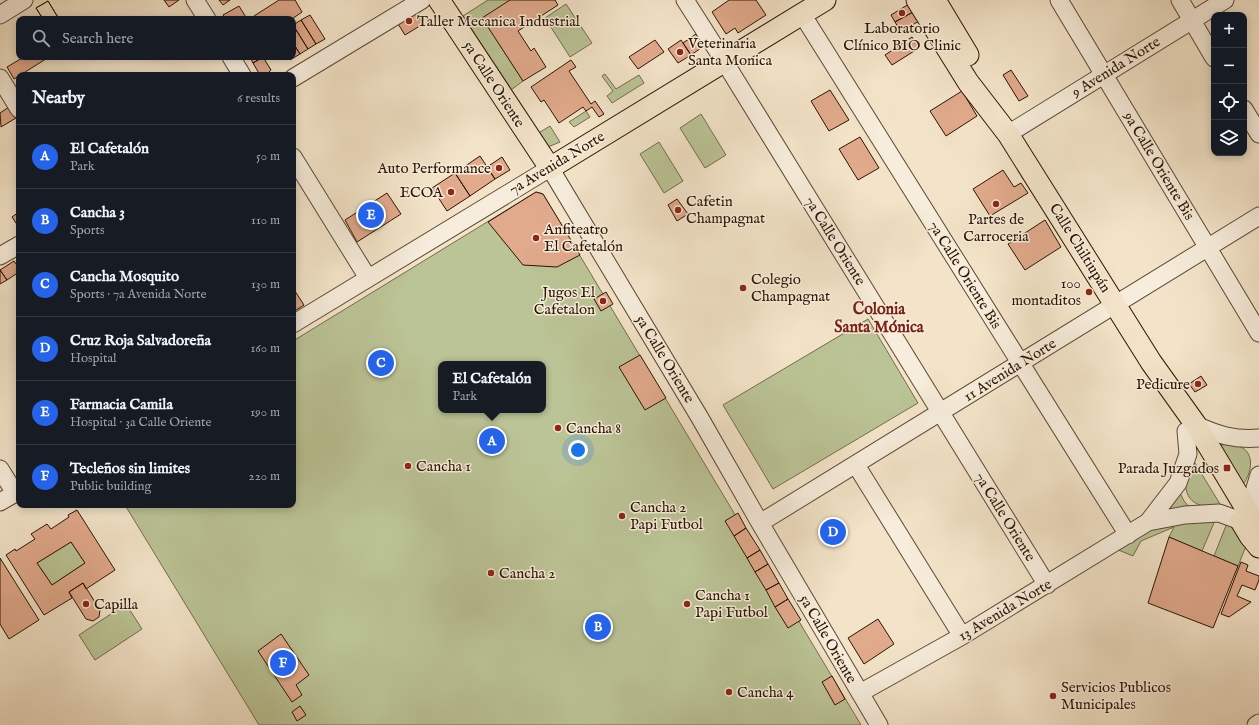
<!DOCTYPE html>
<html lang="en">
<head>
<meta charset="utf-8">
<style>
  body { margin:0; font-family:"IM FELL English",serif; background:#20242c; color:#f1f3f6 }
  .controls { position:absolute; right:12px; top:12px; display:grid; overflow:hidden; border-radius:8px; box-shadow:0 2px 10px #0003 }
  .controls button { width:36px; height:36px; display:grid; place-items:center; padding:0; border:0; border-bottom:1px solid #363941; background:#171b24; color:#f1f3f6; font:20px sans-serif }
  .you { position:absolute; left:578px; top:450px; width:14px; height:14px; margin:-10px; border:3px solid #fff; border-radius:50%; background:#1a73e8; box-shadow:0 0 0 6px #1a73e833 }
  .badge { display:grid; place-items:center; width:26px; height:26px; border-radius:50%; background:#2563eb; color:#fff; font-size:13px; font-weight:700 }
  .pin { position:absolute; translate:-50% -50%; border:2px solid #fff; box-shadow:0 1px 4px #0006 }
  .popup { position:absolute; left:438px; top:361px; width:108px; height:52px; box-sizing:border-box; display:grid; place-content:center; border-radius:8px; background:#171b24; filter:drop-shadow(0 1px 3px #0005); font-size:13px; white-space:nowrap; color:#9ea1a6 }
  .popup b { font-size:15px; color:#f1f3f6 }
  .popup::after { content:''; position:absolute; left:50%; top:100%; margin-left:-8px; border:8px solid transparent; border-top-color:#171b24 }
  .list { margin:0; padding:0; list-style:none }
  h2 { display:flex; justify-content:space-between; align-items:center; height:52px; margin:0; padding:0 16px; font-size:17px }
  h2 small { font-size:13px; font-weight:400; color:#9ea1a6 }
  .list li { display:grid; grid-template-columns:26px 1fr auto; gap:12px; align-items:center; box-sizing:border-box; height:64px; padding:0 16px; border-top:1px solid #363941 }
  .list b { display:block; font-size:15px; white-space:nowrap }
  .list p { margin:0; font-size:13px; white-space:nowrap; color:#9ea1a6 }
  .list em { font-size:13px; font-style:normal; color:#9ea1a6 }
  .icon { flex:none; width:22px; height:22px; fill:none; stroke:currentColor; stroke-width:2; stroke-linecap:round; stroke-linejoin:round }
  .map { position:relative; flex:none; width:1259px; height:725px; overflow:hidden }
  .search { position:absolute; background:#171b24; box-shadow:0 2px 10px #0003; left:16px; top:16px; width:280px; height:44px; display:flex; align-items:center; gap:10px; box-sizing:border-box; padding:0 14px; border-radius:8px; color:#9ea1a6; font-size:15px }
  .panel { position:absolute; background:#171b24; box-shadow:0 2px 10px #0003; left:16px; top:72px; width:280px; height:436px; border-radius:8px }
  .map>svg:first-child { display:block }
</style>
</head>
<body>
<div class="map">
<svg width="1259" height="725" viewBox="0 0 1259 725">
  <rect width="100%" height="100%" fill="#f3e4c9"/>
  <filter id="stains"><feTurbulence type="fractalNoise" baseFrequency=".005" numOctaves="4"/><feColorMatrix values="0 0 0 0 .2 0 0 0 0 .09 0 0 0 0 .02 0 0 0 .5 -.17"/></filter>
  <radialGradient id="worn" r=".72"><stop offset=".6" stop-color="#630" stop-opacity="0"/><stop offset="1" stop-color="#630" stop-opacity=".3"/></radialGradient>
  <!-- green -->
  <path fill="#bbc496" stroke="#736c4b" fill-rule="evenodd" d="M488 0H510L499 44 523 81 511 90 463 16Z
    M566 4 592 43 570 57 545 18Z
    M605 74 616 89 639 75 644 83 612 103 607 96 613 91 602 76Z
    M586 111 590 117 574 127 569 122Z
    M701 114 726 155 705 168 680 128Z
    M550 126 560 142 548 147 532 137Z
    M659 142 683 181 664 193 640 154Z
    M536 192 543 194 861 725H259L125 505H293V341ZM441 364H543V410H441Z
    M868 319 918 403 773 489 723 405Z
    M1227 444C1231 445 1236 445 1239 446 1257 453 1251 476 1241 487L1216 446Z
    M1195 463 1220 504C1189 514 1175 486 1195 463Z
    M1179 491 1184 501 1191 509 1157 518Z
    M1216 518 1202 551 1169 537 1174 527 1141 541 1133 556 1111 547 1150 525Z
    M1227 523 1235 527 1246 546 1238 566 1214 556Z
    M71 542 85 563 52 585 37 563Z
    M126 604 142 629 95 660 79 635Z"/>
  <!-- building -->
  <path fill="#e1aa8c" stroke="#2b1500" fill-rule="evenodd" d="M164 0H179L169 7Z
    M219 0H230L223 5Z
    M279 0H295L302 12 292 19H255L254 16Z
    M510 0H555L558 5 518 31 531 51 534 48 546 67 523 81 482 18Z
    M729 0H756L766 15 738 33 735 28 726 34 712 12Z
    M48 1 59 19H43L36 8Z
    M48 1 59 19H43L36 8Z
    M909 4 913 12 895 22 891 15Z
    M239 6 247 19H226L223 15Z
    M413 8 423 24 405 35 395 19Z
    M913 12 919 21 901 32 895 22Z
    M310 15 325 39 316 44 301 20Z
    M301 20 316 44 308 49 293 25Z
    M293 25 308 49 300 54 293 43Z
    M696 34 704 46 691 55 683 43Z
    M912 37 919 48 892 65 885 55Z
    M655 40 664 52 638 69 629 57Z
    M681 40 691 55 678 63 668 49Z
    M293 43 300 54 290 60 288 57H293Z
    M24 57H49L14 79 7 67Z
    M255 57H263L253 63 251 59Z
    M263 57 271 70 266 75H260L253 63Z
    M571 60 576 67 569 71 591 104 595 101 604 114 599 117 592 107 586 111 583 107 559 123 544 100 541 102 531 87Z
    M1011 70 1028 96 1019 101 1003 75Z
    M830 90 849 120 829 131 811 101Z
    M962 91 977 116 946 136 930 111Z
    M9 107 16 118 1 127 0 113Z
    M860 137 879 168 858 180 839 149Z
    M480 156 495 179 470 196 455 173Z
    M502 157 510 170 495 179 487 167Z
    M1003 170 1014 187 1021 183 1028 193 990 216 973 189Z
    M455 173 470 196 447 211 432 188Z
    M536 192 543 194 580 255 557 267 523 265 488 222Z
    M387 193 401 214 357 242 345 220Z
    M677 199 688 214 677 221 668 205Z
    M19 212V225L18 226 12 217Z
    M1045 220 1061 247 1025 270 1008 244Z
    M14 261 19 268V272L7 280 0 270Z
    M0 270 7 280 0 284Z
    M293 288 304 305 293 312Z
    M606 292 613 304 601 311 594 299Z
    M640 355 666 398 645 410 619 367Z
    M1201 376 1207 385 1195 392 1189 384Z
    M77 510 115 570 86 589 83 583 69 592 72 598 44 615 6 555 15 549 16 551 35 539 31 534 47 524 51 529 69 517 68 515ZM71 542 85 563 52 585 37 563Z
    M738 513 746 528 734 536 725 521Z
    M746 528 760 550 747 558 734 536Z
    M1169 537 1238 566 1213 628 1148 603Z
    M760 550 768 564 755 572 747 558Z
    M0 558 39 620 9 639 0 624Z
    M1241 562 1248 565 1246 571 1259 576V580L1255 590 1242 585 1237 596 1251 602 1229 617 1221 614Z
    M768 564 779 583 766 590 755 572Z
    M83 583 100 610 99 617 93 621 86 619 69 592Z
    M779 583 788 599 775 607 766 590Z
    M788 599 801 620 788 628 775 607Z
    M878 619 894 644 864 664 848 638Z
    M281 634 309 675 296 685 302 695 292 702 258 651Z
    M832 676 845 699 835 705 822 682Z
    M300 706 306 715 297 721 292 712Z"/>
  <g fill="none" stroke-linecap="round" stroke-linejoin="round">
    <!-- minor casing -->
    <g stroke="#5d4932" stroke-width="19">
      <path id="minor" d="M195 0 207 19
        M685 0 724 61 1047 585
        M1059 0 1259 333
        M1180 0 1214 58
        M802 14 1128 535
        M0 15 24 0
        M231 57 242 75
        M0 78 19 109
        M293 78 422 0
        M1244 109 1259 134
        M1008 134 1225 0
        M293 157 368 278
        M0 256 19 245
        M293 324 550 168 700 418 760 523 879 725
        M1196 425C1218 435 1234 440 1259 438
        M856 465 962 636
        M0 469 15 493
        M0 502 19 491
        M1250 515 1255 488 1259 475
        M1148 522 1178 483 1188 454 1186 431
        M760 523 1259 216
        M860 693 962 636 1148 522 1185 515 1219 513 1241 521
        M1256 725 1259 723"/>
    </g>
    <!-- major casing -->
    <g stroke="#2b1500" stroke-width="23">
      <path id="major" d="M439 0 550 168 825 0
        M917 0 968 82 1008 134 1151 362 1196 425 1259 530
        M935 0 968 55
        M1241 521 1250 536 1259 547"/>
    </g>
    <!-- minor -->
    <use href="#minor" stroke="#f7eddc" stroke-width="17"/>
    <!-- major -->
    <use href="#major" stroke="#f3e4c9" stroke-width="21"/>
  </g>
  <!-- markers -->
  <g fill="#8f2418" stroke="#f7eddc" stroke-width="1.5">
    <circle cx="902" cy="13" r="4"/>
    <circle cx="409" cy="21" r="4"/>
    <circle cx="680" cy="52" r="4"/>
    <circle cx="499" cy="168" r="4"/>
    <circle cx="451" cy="192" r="4"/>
    <circle cx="996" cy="204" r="4"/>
    <circle cx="678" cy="210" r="4"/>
    <circle cx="536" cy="238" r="4"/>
    <circle cx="743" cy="288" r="4"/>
    <circle cx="1089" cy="292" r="4"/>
    <circle cx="603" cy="301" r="4"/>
    <circle cx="1198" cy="384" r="4"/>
    <circle cx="558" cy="428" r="4"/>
    <circle cx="408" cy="466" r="4"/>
    <rect x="1223" y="464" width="8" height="8" rx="2"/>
    <circle cx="622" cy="516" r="4"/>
    <circle cx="491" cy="573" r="4"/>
    <circle cx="86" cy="604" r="4"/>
    <circle cx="687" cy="604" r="4"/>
    <circle cx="729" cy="692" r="4"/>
    <circle cx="1053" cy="696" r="4"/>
  </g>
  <g text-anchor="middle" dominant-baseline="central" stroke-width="3" stroke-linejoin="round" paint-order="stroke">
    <!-- poi labels -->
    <g font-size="15" fill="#2b1500" stroke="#f7eddc" text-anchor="start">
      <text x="417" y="21">Taller Mecanica Industrial</text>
      <text x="902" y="28" text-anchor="middle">Laboratorio<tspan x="902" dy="17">Clínico BIO Clinic</tspan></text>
      <text x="688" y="43">Veterinaria<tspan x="688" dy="17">Santa Monica</tspan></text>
      <text x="491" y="168" text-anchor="end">Auto Performance</text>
      <text x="443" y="192" text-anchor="end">ECOA</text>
      <text x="686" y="201">Cafetin<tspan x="686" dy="17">Champagnat</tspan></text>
      <text x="996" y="219" text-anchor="middle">Partes de<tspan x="996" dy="17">Carroceria</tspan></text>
      <text x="544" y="229">Anfiteatro<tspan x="544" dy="17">El Cafetalón</tspan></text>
      <text x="751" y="279">Colegio<tspan x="751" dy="17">Champagnat</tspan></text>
      <text x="1081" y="283" text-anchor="end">100<tspan x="1081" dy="17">montaditos</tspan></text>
      <text x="595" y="292" text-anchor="end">Jugos El<tspan x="595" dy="17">Cafetalon</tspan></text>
      <text x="1190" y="384" text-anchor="end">Pedicure</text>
      <text x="566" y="428">Cancha 8</text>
      <text x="416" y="466">Cancha 1</text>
      <text x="1219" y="468" text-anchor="end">Parada Juzgados</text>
      <text x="630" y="507">Cancha 2<tspan x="630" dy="17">Papi Futbol</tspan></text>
      <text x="499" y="573">Cancha 2</text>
      <text x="695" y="595">Cancha 1<tspan x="695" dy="17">Papi Futbol</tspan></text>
      <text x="94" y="604">Capilla</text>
      <text x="1061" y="687">Servicios Publicos<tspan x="1061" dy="17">Municipales</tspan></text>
      <text x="737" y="692">Cancha 4</text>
    </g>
    <!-- street labels -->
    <g font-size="15" fill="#2b1500" stroke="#f7eddc">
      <text transform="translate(1116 67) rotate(-32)">9 Avenida Norte</text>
      <text transform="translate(494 84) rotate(57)">5a Calle Oriente</text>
      <text transform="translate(557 163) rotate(-31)">7a Avenida Norte</text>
      <text transform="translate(1159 166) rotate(59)">9a Calle Oriente Bis</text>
      <text transform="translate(835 241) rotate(58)">7a Calle Oriente</text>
      <text transform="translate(1080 248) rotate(58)">Calle Chiltiupán</text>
      <text transform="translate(965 275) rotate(58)">7a Calle Oriente Bis</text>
      <text transform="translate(665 359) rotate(59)">5a Calle Oriente</text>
      <text transform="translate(1010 370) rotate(-32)">11 Avenida Norte</text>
      <text transform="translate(1005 517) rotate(58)">7a Calle Oriente</text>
      <text transform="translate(1005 610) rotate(-31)">13 Avenida Norte</text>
      <text transform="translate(828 639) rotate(60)">5a Calle Oriente</text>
    </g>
    <!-- neighbourhood labels -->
    <g font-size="16" font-weight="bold" fill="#7a1f14" stroke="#f7eddc">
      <text x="879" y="310">Colonia<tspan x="879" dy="18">Santa Mónica</tspan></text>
    </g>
  </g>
  <rect width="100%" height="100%" filter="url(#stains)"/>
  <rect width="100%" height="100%" fill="url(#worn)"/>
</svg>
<div class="controls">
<button>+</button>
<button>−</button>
<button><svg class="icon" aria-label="locate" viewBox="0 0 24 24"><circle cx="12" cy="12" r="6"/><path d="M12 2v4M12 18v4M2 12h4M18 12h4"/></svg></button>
<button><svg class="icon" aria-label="layers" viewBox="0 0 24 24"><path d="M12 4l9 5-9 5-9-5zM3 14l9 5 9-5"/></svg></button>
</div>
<div class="you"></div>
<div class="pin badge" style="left:492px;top:441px">A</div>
<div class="popup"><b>El Cafetalón</b>Park</div>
<div class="pin badge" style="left:598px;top:627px">B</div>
<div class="pin badge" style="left:381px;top:363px">C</div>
<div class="pin badge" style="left:833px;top:532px">D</div>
<div class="pin badge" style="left:371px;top:215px">E</div>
<div class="pin badge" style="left:283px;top:663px">F</div>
<div class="search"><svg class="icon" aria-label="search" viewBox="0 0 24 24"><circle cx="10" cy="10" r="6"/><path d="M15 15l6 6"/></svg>Search here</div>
<section class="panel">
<h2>Nearby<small>6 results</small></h2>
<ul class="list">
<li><span class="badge">A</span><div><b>El Cafetalón</b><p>Park</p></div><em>50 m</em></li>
<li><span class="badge">B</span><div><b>Cancha 3</b><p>Sports</p></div><em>110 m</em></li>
<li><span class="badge">C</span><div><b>Cancha Mosquito</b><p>Sports · 7a Avenida Norte</p></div><em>130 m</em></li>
<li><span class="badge">D</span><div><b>Cruz Roja Salvadoreña</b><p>Hospital</p></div><em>160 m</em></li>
<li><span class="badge">E</span><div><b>Farmacia Camila</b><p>Hospital · 3a Calle Oriente</p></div><em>190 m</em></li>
<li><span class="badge">F</span><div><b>Tecleños sin limites</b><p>Public building</p></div><em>220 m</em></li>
</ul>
</section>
</div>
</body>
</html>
